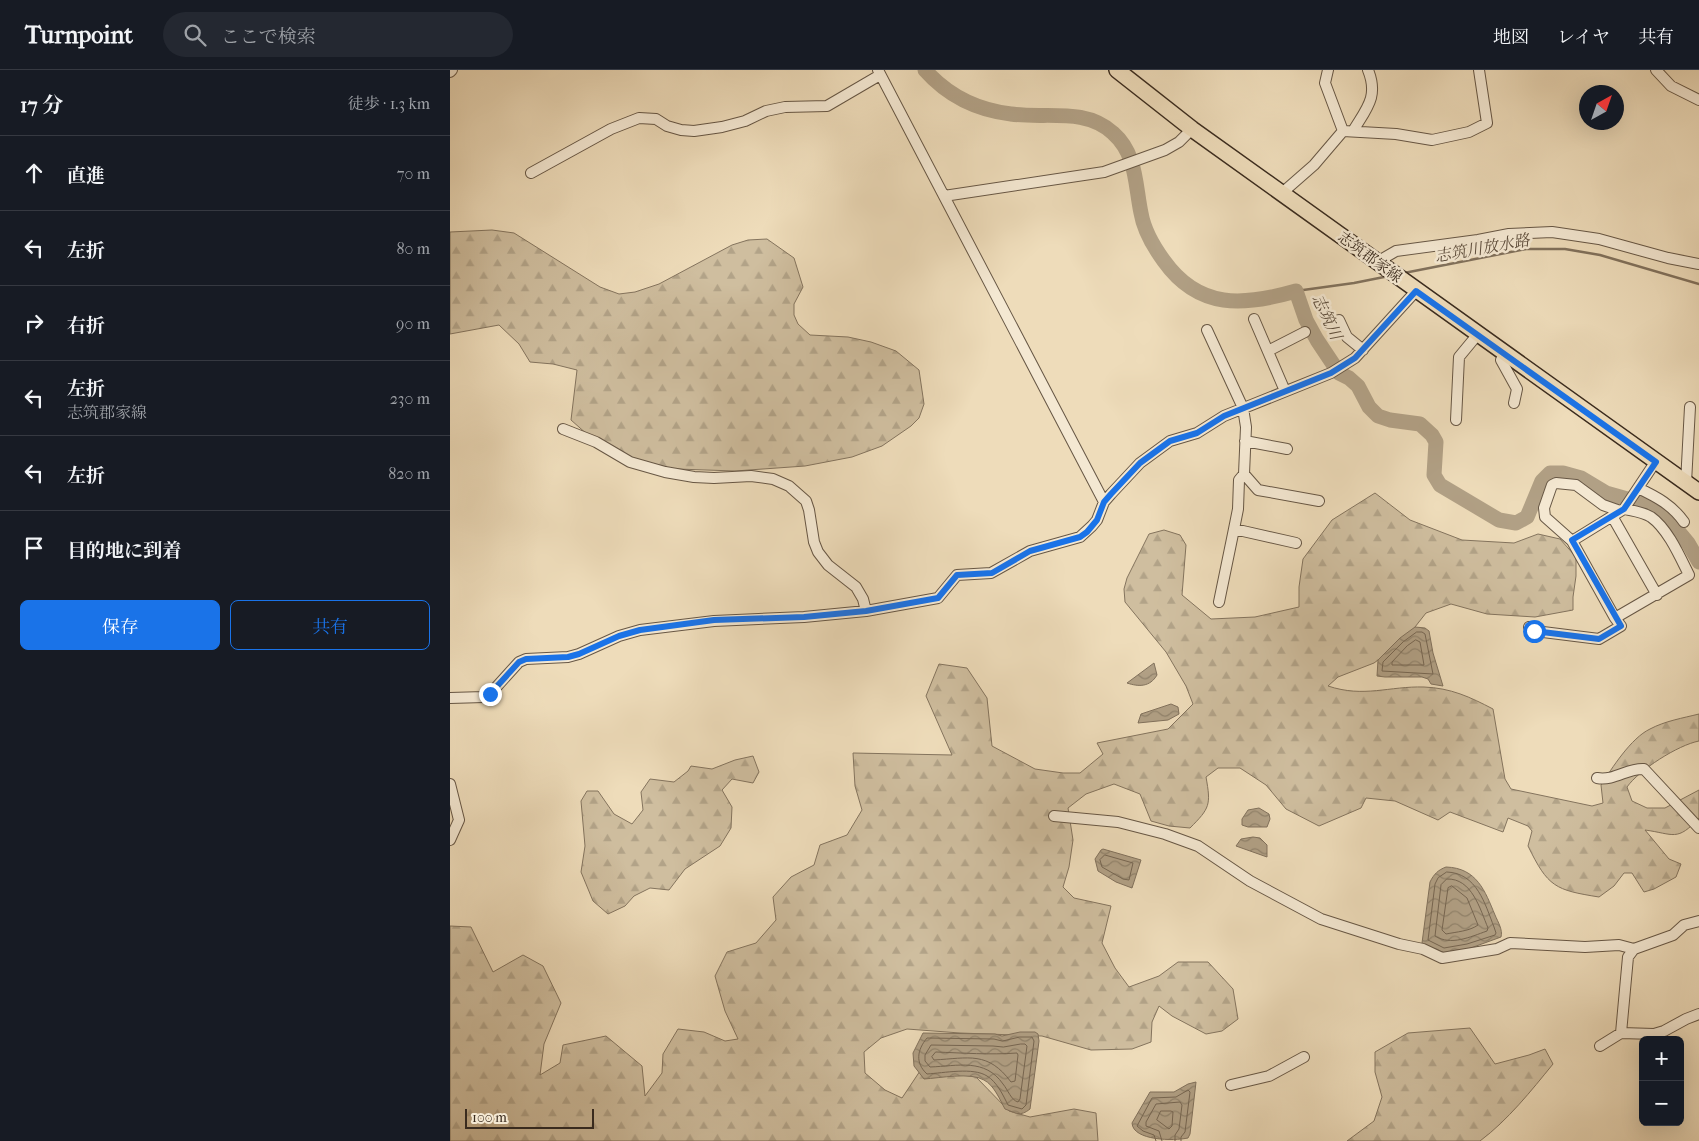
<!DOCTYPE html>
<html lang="ja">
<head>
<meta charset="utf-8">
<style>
  body { margin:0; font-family:"IM FELL French Canon","Noto Serif JP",serif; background:#242831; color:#f1f3f6 }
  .controls { position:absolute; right:15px; bottom:15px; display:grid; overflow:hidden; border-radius:8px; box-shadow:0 5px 20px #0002 }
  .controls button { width:45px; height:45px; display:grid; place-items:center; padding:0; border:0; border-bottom:1px solid #363941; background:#171b24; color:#f1f3f6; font:25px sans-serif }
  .compass { position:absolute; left:1129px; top:15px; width:45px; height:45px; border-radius:50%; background:#171b24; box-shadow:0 5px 20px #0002; rotate:40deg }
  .scale { position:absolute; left:15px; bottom:12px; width:129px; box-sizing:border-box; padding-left:5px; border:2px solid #3a2b1e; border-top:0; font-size:14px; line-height:18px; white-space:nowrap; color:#3a2b1e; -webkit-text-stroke:4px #f4e8d2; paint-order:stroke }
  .stop { position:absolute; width:15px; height:15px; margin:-11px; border:4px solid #1a73e8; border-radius:50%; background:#fff }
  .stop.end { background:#1a73e8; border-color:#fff; box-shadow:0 1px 5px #0008 }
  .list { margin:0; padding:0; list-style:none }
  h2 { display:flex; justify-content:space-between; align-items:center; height:65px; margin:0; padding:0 20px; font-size:21px }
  h2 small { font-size:16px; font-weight:400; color:#9ea1a6 }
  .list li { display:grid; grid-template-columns:32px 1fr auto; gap:15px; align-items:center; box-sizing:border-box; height:75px; padding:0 20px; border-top:1px solid #363941 }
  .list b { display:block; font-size:19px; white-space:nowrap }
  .list p { margin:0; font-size:16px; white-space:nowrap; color:#9ea1a6 }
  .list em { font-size:16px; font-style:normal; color:#9ea1a6 }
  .actions { display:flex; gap:10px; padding:15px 20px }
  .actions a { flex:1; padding:11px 0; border:1px solid #1a73e8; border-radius:8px; text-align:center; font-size:18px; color:#1a73e8 }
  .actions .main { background:#1a73e8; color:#fff }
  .icon { flex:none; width:28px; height:28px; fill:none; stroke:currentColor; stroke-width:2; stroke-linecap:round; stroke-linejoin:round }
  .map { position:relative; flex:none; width:1249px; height:1071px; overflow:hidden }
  header { display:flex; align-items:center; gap:30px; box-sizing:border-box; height:70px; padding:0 25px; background:#171b24; border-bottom:1px solid #363941 }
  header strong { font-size:24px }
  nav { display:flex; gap:28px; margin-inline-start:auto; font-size:18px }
  .search { width:350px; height:45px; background:#242831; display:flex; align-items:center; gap:12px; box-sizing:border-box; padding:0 18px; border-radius:28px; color:#9ea1a6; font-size:19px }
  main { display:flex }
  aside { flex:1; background:#171b24 }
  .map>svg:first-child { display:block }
</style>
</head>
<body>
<header>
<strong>Turnpoint</strong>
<div class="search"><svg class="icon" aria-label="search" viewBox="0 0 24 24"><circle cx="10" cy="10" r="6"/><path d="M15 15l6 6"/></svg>ここで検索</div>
<nav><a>地図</a><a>レイヤ</a><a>共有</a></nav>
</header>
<main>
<aside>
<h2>17 分<small>徒歩 · 1.3 km</small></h2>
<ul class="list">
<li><svg class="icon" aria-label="ahead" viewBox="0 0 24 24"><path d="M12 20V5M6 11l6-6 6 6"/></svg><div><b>直進</b></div><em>70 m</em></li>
<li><svg class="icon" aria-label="left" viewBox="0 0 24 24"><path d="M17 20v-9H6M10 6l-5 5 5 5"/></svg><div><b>左折</b></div><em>80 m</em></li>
<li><svg class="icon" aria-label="right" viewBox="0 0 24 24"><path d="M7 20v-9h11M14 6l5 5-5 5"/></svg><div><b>右折</b></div><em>90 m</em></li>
<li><svg class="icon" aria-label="left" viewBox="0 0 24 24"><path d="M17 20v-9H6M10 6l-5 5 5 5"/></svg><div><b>左折</b><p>志筑郡家線</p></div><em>230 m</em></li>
<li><svg class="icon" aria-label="left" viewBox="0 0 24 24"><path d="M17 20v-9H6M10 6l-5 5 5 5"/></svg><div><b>左折</b></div><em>820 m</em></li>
<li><svg class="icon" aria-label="arrive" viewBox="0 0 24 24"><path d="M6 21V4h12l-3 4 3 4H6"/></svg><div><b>目的地に到着</b></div></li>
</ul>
<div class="actions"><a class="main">保存</a><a>共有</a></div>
</aside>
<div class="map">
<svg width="1249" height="1071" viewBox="0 0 1249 1071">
  <defs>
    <pattern id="forest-firs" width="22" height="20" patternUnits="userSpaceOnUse" patternTransform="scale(1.25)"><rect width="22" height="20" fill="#cfbe9f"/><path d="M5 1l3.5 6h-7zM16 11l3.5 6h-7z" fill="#b2a388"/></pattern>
    <pattern id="water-waves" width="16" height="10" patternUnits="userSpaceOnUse" patternTransform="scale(1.25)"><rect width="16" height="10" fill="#b1a085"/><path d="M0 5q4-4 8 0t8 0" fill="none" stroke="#91836c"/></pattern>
  </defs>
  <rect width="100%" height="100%" fill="#eedcba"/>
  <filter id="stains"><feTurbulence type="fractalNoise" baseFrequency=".004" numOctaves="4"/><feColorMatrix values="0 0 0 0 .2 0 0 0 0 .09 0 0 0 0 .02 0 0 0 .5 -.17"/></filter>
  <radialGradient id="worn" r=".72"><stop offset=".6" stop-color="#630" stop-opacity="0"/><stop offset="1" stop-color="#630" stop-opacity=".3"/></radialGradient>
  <!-- forest -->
  <path fill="url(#forest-firs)" stroke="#84745e" d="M42 160 64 163 150 217 169 224 185 222 209 214 282 175 298 170 317 169 344 188 353 217 344 234V245L348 254 360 265 398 267 421 272 446 281 469 300 474 334 469 348 461 356 432 376 402 387 355 396 285 401 198 398 147 373 121 350 127 300 103 294 80 292 69 274 49 255 0 264V162Z
    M925 423 960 450 1012 470 1064 473 1088 464 1110 469 1126 487V506L1123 527V540L1085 547 1037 544 1001 534 976 543 954 571 924 593 888 607 878 616C914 628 939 616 974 617 1001 618 1020 627 1043 639L1055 709 1061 719 1142 736 1153 733 1151 715C1162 698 1181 668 1200 659 1215 651 1233 648 1249 644V671C1228 675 1189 700 1177 717L1182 731 1197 738H1215L1249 720V748C1227 772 1224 764 1195 760L1219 789 1231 794 1226 807 1204 819 1194 822 1182 803H1174L1164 816 1149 827C1105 820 1098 817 1078 776L1082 761 1078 756 1058 748 1053 762 1000 742 988 750 945 731 916 728 911 738 869 756 836 739 816 715 790 698H768L756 707C761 735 760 738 740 758L719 756 701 751 690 724 664 714 636 724 618 738 623 770 619 797 613 817 624 828 661 836 652 873 665 898 679 917 709 906 728 892H758L783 919 788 949 772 961 756 964 722 946 709 936 702 952 701 972 682 979 641 980 592 966 510 963 457 959 431 968 414 982 415 1003 435 1020 452 1028 470 1001 493 1002 526 1007 559 1041 580 1047 624 1039 646 1043 648 1071H0V856L21 857 43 902 73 885 93 896 111 933 94 974 90 1005 110 993 113 975 156 966 192 996 195 1026 212 1003 213 984 228 959 254 962 275 971 288 969 275 941 265 906 277 882 306 873 326 850 323 827 341 807 364 795 370 775 397 765 412 740 405 716 403 683 502 685 476 626 489 594 517 598 537 628 542 676 585 699 613 703H630L653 684 647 673 718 659 743 634 736 616 716 582 675 532 674 519 677 508 699 464 714 460 730 465 736 475 732 525 761 549 805 547 849 537V517L853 489 882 450Z
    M303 686 309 702 303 713 282 709 272 720 282 737 281 758 270 776 235 799 219 820 200 818 184 826 175 836 158 844 143 831 131 802 135 776 131 731 137 721H148L164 744 182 754 193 740 191 722 200 709 224 712 238 701 241 696 262 699 285 690Z
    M1020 958 1045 994 1079 985 1095 979 1103 994C1081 1021 1058 1050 1030 1071H897L924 1051 932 1027 925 1002V982L958 963Z"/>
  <!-- water -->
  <path fill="url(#water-waves)" stroke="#81715c" d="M965 557 975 558 979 561 983 583 993 616 981 614 978 609 972 607H935L927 606 928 590 950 568Z
    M704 593 707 605C700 617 689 617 677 613Z
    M721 634 728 637 729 644 718 650 688 653 691 644Z
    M809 738 819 744 820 749 817 757H798L792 755V749L798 740Z
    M803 767 810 768 817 775V787L786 776 791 769Z
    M653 779 691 790 682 818 666 812 648 801 645 789 651 780Z
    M996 797C1027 798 1035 821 1045 845 1048 852 1053 860 1051 867L1018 879 993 883 972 873 980 812C984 804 988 800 996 797Z
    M570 962H585L588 964 589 971 580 1039C570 1047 566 1043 555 1039 550 1030 544 1015 534 1010 520 1002 490 1008 474 1009L464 996 463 983 473 963 545 964 552 966Z
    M746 1012 740 1064 738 1068C724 1071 683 1071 682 1053L700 1022H724L738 1014Z"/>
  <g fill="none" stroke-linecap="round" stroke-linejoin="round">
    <!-- shore -->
    <path stroke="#766652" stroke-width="1" d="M967 562H972L975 564 983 604 932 601 933 592 953 572Z
      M966 570 970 572 974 595H942V592L957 576Z
      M655 785 683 793 679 810 673 809 652 797 650 790Z
      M997 802C1027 803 1035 834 1044 857L1046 863 1045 865 1017 874 994 878 978 870 985 814 988 808Z
      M997 809C1022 808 1030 839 1038 858L1037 861C1020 867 1001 876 985 866L991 815Z
      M1002 816 1017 828 1028 855C1020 861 1006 862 996 864L992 860 998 818Z
      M570 967H582L584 971 576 1035 572 1039 558 1035C553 1025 547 1012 537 1006 523 997 494 1003 477 1004 465 993 467 980 477 968L544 969 552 971Z
      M571 974H575L577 976 570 1029 568 1032C561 1030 558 1020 553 1014 535 988 508 996 480 997L475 991V985L481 975 543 976 553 977Z
      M486 982C513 983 540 985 567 983L568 985 565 1011 561 1012C538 981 519 988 484 990L482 987Z
      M711 1041H721L723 1042 722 1056 719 1059 707 1050Z
      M706 1071 704 1065 693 1061 687 1056 702 1028 726 1027 738 1020 740 1022 735 1062 731 1067V1071
      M712 1071 709 1061 696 1056V1052L706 1034 730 1032 732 1035 729 1059 725 1065V1071"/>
    <!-- stream -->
    <path stroke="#81715c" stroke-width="2.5" d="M954 203 1076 179H1115L1150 185 1249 214
      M846 221 904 213 939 206"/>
    <!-- river -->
    <path stroke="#b1a085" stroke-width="15" d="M475 0C498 26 527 40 561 44 595 49 635 37 663 63 687 84 685 115 691 143 694 161 703 176 714 191 749 240 794 236 846 221L856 250 867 270 889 303 899 308 908 316 919 337 928 346 940 350 970 354 982 365 986 372 984 405 990 415 1049 450 1066 453 1077 447 1092 411 1100 403H1113L1131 408 1156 423 1209 438 1238 473 1249 492"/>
    <!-- street casing -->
    <g stroke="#675745" stroke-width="12">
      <path id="street" d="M428 0 654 432
        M878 0 875 13 893 61
        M1206 0 1221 16 1249 30
        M0 2 2 0
        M903 61C916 39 929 27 918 0
        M81 103 161 59 189 48 206 49 217 56 231 60 244 61 272 57 295 51 316 41 335 37 377 36 430 5
        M832 123 864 95 893 61 946 64 982 70 1019 62 1037 53 1029 0
        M494 126 654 102 715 80 729 72 742 59
        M927 192 946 181 1028 170 1059 164 1102 162 1149 169 1218 188 1249 194
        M804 249 835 321
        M889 250 897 267 913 280
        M757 260 793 338 796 357 794 404 808 420 869 431
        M818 281 855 262
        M1054 283 1051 290 1067 319 1064 333
        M1006 350 1009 287 1028 264
        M113 359 146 372 180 392 215 402 244 407 264 408 301 406 323 409 339 416 356 431 359 440 364 472 368 482 378 495 406 517 413 529 416 541
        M795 371 837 379
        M794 404 789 410 788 439 784 459 846 473
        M1236 413 1240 337
        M1188 418C1207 427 1222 435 1234 452
        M1170 441 1153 435 1126 415 1106 413 1102 415 1094 438 1095 447 1122 471 1165 548 1239 505C1230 487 1218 459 1201 447 1193 442 1183 441 1174 439
        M1162 446 1207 525
        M1122 471 1174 439 1206 391
        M769 532 784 459
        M1079 557 1085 561 1149 569 1171 556 1165 548
        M0 628 34 627 40 624 69 592 76 589 118 587 129 584 169 566 190 560 264 551 354 547 416 541 488 528 507 505 541 503 580 481 630 467 642 456 647 450 654 432 661 424 690 393 720 371 747 363 774 346 881 303 905 288 966 221
        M1147 708C1165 711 1177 698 1194 699L1249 758
        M0 714 9 750 0 770
        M604 746 668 752 715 764 748 776 800 811 871 849 949 874 973 879 992 888 1047 879 1060 873 1135 877 1169 875 1184 879
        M1171 963 1178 887 1184 879 1223 865 1234 855 1249 851
        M1150 976 1171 963 1204 964 1214 961 1236 949 1249 944
        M781 1015 819 1006 854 987"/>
    </g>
    <!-- primary casing -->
    <g stroke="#3a2b1e" stroke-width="18">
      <path id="primary" d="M667 0 742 59 1249 422"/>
    </g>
    <!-- street -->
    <use href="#street" stroke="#f4e8d2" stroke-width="10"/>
    <!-- primary -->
    <use href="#primary" stroke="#eedcba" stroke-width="15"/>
  </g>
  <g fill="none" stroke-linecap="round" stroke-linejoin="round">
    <!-- route -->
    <path stroke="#1a73e8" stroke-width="6" d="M40 624 69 592 76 589 118 587 129 584 169 566 190 560 264 550 354 547 416 541 488 528 507 505 542 503 580 481 630 467 637 462 647 450 654 432 661 424 690 393 720 371 747 363 774 346 881 303 905 288 966 221 1206 392 1174 439 1122 470 1171 556 1149 569 1084 561"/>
  </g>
  <g text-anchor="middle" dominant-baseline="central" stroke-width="5" stroke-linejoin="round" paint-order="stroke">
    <!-- street labels -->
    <g font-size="15" fill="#3a2b1e" stroke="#f4e8d2">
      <text transform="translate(920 187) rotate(36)">志筑郡家線</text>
    </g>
    <!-- water labels -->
    <g font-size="16" font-style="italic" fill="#5e4e3d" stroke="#f4e8d2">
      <text transform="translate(1032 178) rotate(-10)">志筑川放水路</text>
      <text transform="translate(877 247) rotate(65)">志筑川</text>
    </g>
  </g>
  <rect width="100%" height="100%" filter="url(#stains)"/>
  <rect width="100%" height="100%" fill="url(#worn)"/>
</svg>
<div class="controls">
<button>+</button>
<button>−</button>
</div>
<svg class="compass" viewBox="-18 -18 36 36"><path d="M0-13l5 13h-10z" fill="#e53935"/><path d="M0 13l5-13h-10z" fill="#9ea1a6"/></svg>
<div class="scale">100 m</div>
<div class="stop" style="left:1084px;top:561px"></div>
<div class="stop end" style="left:40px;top:624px"></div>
</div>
</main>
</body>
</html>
